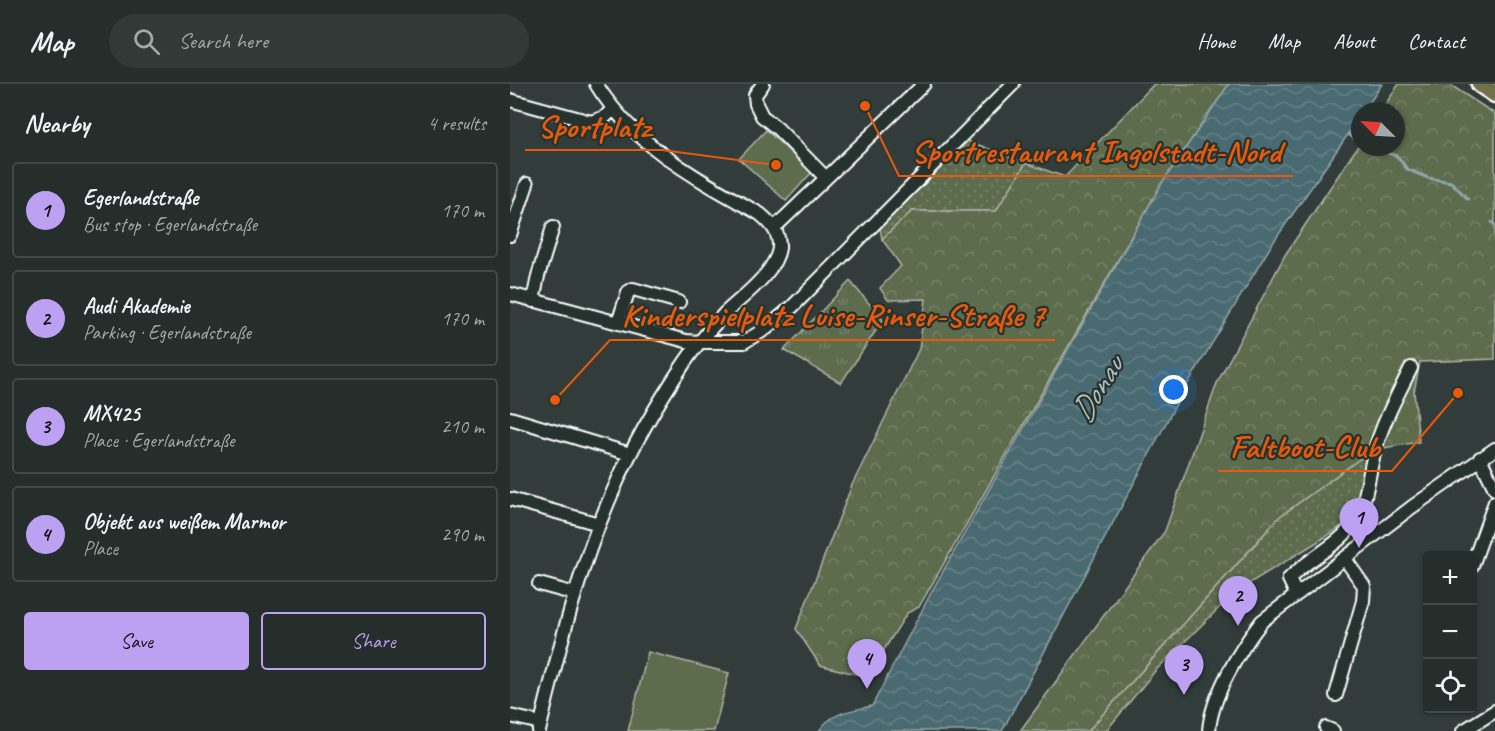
<!DOCTYPE html>
<html lang="en">
<head>
<meta charset="utf-8">
<style>
  body { margin:0; font-family:Caveat,sans-serif; background:#323a38; color:#f1f3f6 }
  .controls { position:absolute; right:18px; bottom:18px; display:grid; overflow:hidden; border-radius:6px; box-shadow:0 2px 4px #0004 }
  .controls button { width:54px; height:54px; display:grid; place-items:center; padding:0; border:0; border-bottom:2px solid #424a48; background:#262e2c; color:#f1f3f6; font:30px sans-serif }
  .compass { position:absolute; left:841px; top:18px; width:54px; height:54px; border-radius:50%; background:#262e2c; box-shadow:0 2px 4px #0004; rotate:294deg }
  .you { position:absolute; left:664px; top:306px; width:21px; height:21px; margin:-15px; border:4px solid #fff; border-radius:50%; background:#1a73e8; box-shadow:0 0 0 9px #1a73e833 }
  .badge { display:grid; place-items:center; width:39px; height:39px; border-radius:50%; background:#bca0f2; color:#111; font-size:20px; font-weight:700 }
  .pin { position:absolute; translate:-50% -50px; filter:drop-shadow(0 2px 3px #0008) }
  .pin::after { content:''; position:absolute; top:32px; width:21px; height:18px; background:inherit; clip-path:polygon(0 0,100% 0,50% 100%) }
  .list { margin:0; padding:0; list-style:none }
  h2 { display:flex; justify-content:space-between; align-items:center; height:78px; margin:0; padding:0 24px; font-size:26px }
  h2 small { font-size:20px; font-weight:400; color:#a4a8a9 }
  .list li { display:grid; grid-template-columns:39px 1fr auto; gap:18px; align-items:center; box-sizing:border-box; height:96px; margin:0 12px 12px; padding:0 12px; border:2px solid #424a48; border-radius:6px }
  .list b { display:block; font-size:22px; white-space:nowrap }
  .list p { margin:0; font-size:20px; white-space:nowrap; color:#a4a8a9 }
  .list em { font-size:20px; font-style:normal; color:#a4a8a9 }
  .actions { display:flex; gap:12px; padding:18px 24px }
  .actions a { flex:1; padding:14px 0; border:2px solid #bca0f2; border-radius:6px; text-align:center; font-size:21px; color:#bca0f2 }
  .actions .main { background:#bca0f2; color:#111 }
  .icon { flex:none; width:33px; height:33px; fill:none; stroke:currentColor; stroke-width:2; stroke-linecap:round; stroke-linejoin:round }
  .map { position:relative; flex:none; width:985px; height:647px; overflow:hidden }
  header { display:flex; align-items:center; gap:36px; box-sizing:border-box; height:84px; padding:0 30px; background:#262e2c; border-bottom:2px solid #424a48 }
  header strong { font-size:28px }
  nav { display:flex; gap:33px; margin-inline-start:auto; font-size:21px }
  .search { width:420px; height:54px; background:#323a38; display:flex; align-items:center; gap:15px; box-sizing:border-box; padding:0 21px; border-radius:33px; color:#a4a8a9; font-size:22px }
  main { display:flex }
  aside { flex:1; background:#262e2c }
  .map>svg:first-child { display:block }
</style>
</head>
<body>
<header>
<strong>Map</strong>
<div class="search"><svg class="icon" aria-label="search" viewBox="0 0 24 24"><circle cx="10" cy="10" r="6"/><path d="M15 15l6 6"/></svg>Search here</div>
<nav><a>Home</a><a>Map</a><a>About</a><a>Contact</a></nav>
</header>
<main>
<aside>
<h2>Nearby<small>4 results</small></h2>
<ul class="list">
<li><span class="badge">1</span><div><b>Egerlandstraße</b><p>Bus stop · Egerlandstraße</p></div><em>170 m</em></li>
<li><span class="badge">2</span><div><b>Audi Akademie</b><p>Parking · Egerlandstraße</p></div><em>170 m</em></li>
<li><span class="badge">3</span><div><b>MX425</b><p>Place · Egerlandstraße</p></div><em>210 m</em></li>
<li><span class="badge">4</span><div><b>Objekt aus weißem Marmor</b><p>Place</p></div><em>290 m</em></li>
</ul>
<div class="actions"><a class="main">Save</a><a>Share</a></div>
</aside>
<div class="map">
<svg width="985" height="647" viewBox="0 0 985 647">
  <defs>
    <pattern id="grass-dots" width="8" height="8" patternUnits="userSpaceOnUse" patternTransform="scale(1.5)"><rect width="8" height="8" fill="#5d6c4e"/><path d="M2 2h.1M6 6h.1" fill="none" stroke="#758269" stroke-width="1.8" stroke-linecap="round"/></pattern>
    <pattern id="forest-crowns" width="20" height="18" patternUnits="userSpaceOnUse" patternTransform="scale(1.5)"><rect width="20" height="18" fill="#5d6c4e"/><path d="M2 6a3 3 0 1 1 6 0M12 15a3 3 0 1 1 6 0" fill="none" stroke="#758269"/></pattern>
    <pattern id="park-tufts" width="24" height="20" patternUnits="userSpaceOnUse" patternTransform="scale(1.5)"><rect width="24" height="20" fill="#5d6c4e"/><path d="M3 7l-1-3M5 7V3M7 7l1-3M15 17l-1-3M17 17v-4M19 17l1-3" fill="none" stroke="#758269"/></pattern>
    <pattern id="water-waves" width="16" height="10" patternUnits="userSpaceOnUse" patternTransform="scale(1.5)"><rect width="16" height="10" fill="#4a6a71"/><path d="M0 5q4-4 8 0t8 0" fill="none" stroke="#658086"/></pattern>
  </defs>
  <rect width="100%" height="100%" fill="#323d3b"/>
  <filter id="ink" filterUnits="userSpaceOnUse"><feTurbulence type="fractalNoise" baseFrequency=".0167" numOctaves="2"/><feDisplacementMap in="SourceGraphic" scale="12" xChannelSelector="R" yChannelSelector="G"/><feConvolveMatrix kernelMatrix="1 2 1 2 8 2 1 2 1" color-interpolation-filters="sRGB"/></filter>
  <g filter="url(#ink)">
    <!-- grass -->
    <path fill="url(#grass-dots)" stroke="#aeb6a6" stroke-width="1.5" d="M458 57 516 79 486 127H402L372 155 370 144Z
      M862 366 847 422 837 438 817 452 738 500 711 522 645 587 596 647H578L769 433Z"/>
    <!-- forest -->
    <path fill="url(#forest-crowns)" stroke="#aeb6a6" stroke-width="1.5" d="M644 0H719L652 99 409 523 397 529 357 593 310 581 286 545 342 401 409 265 416 215 378 216 370 204 391 182 372 155 402 127H486L516 79 555 93Z
      M889 0H939L985 30V275L910 278 904 308 909 358 862 366 769 433 578 647H510L655 447 707 299 775 171 850 59V63H886V27H871Z"/>
    <!-- park -->
    <path fill="url(#park-tufts)" stroke="#aeb6a6" stroke-width="1.5" d="M340 197 373 236 331 299 274 266Z"/>
    <!-- garden -->
    <path fill="#5d6c4e" stroke="#aeb6a6" stroke-width="1.5" d="M256 46 302 88 276 117 229 75Z
      M138 568 219 589 204 647H118Z"/>
    <!-- water -->
    <path fill="url(#water-waves)" stroke="#92a6aa" stroke-width="1.5" d="M719 0H872L854 27H850V33L762 160 672 309 492 647H309C321 628 343 626 362 622L423 505 652 99Z"/>
    <g fill="none" stroke-linecap="round" stroke-linejoin="round">
      <!-- stream -->
      <path stroke="#92a6aa" stroke-width="3" d="M838 50 850 58
        M858 63 887 72 897 85 918 94 941 98 958 115
        M982 138 985 141"/>
      <!-- minor casing -->
      <g stroke="#fff" stroke-width="16">
        <path id="minor" d="M253 0 245 11 246 20 252 32 268 45 316 94
          M0 16 81 38 95 33 103 25
          M264 144 414 0
          M0 151 17 100
          M0 210 176 257 189 258H234L257 244 282 223 503 0
          M23 217 28 192 43 143
          M108 239 118 208 123 205 169 218
          M0 334 120 370
          M970 374 985 405
          M0 415 89 440
          M962 482 985 418
          M29 500 65 510
          M786 510 779 495C799 473 830 462 845 437 857 417 858 392 864 370 872 339 887 312 901 284
          M826 611 853 517 854 502 835 475
          M0 632 31 639
          M816 644 823 647
          M29 647C49 565 69 482 104 405 123 360 148 318 175 278 187 260 200 245 215 229 232 213 266 188 269 164 270 149 261 139 250 130 188 95 125 63 86 0
          M699 647C701 612 731 564 752 537L902 423 985 365
          M953 647 985 627"/>
      </g>
      <!-- highway casing -->
      <g stroke="#fff" stroke-width="21">
        <path id="highway" d="M970 0 985 10"/>
      </g>
      <!-- minor -->
      <use href="#minor" stroke="#26332d" stroke-width="12"/>
      <!-- highway -->
      <use href="#highway" stroke="#70704a" stroke-width="16"/>
    </g>
  </g>
  <g text-anchor="middle" dominant-baseline="central" stroke-width="4.5" stroke-linejoin="round" paint-order="stroke">
    <!-- water labels -->
    <g font-size="32" font-style="italic" fill="#aebcbf" stroke="#26332d">
      <text transform="translate(587 305) rotate(-58)">Donau</text>
    </g>
  </g>
  <!-- callouts -->
  <path fill="none" stroke="#e8590c" stroke-width="2" d="M266 81L152 66H15M355 22L389 92H783M45 316L100 256H545M948 309L882 387H708"/>
  <g fill="#e8590c" stroke="#26332d" stroke-width="2">
    <circle cx="266" cy="81" r="6"/>
    <circle cx="355" cy="22" r="6"/>
    <circle cx="45" cy="316" r="6"/>
    <circle cx="948" cy="309" r="6"/>
  </g>
  <g font-size="32" text-anchor="middle" font-weight="bold" fill="#e8590c" stroke="#26332d" stroke-width="4.5" stroke-linejoin="round" paint-order="stroke">
    <text x="84" y="53">Sportplatz</text>
    <text x="586" y="78">Sportrestaurant Ingolstadt-Nord</text>
    <text x="323" y="242">Kinderspielplatz Luise-Rinser-Straße 7</text>
    <text x="795" y="373">Faltboot-Club</text>
  </g>
</svg>
<div class="controls">
<button>+</button>
<button>−</button>
<button><svg class="icon" aria-label="locate" viewBox="0 0 24 24"><circle cx="12" cy="12" r="6"/><path d="M12 2v4M12 18v4M2 12h4M18 12h4"/></svg></button>
</div>
<svg class="compass" viewBox="-18 -18 36 36"><path d="M0-13l5 13h-10z" fill="#e53935"/><path d="M0 13l5-13h-10z" fill="#a4a8a9"/></svg>
<div class="you"></div>
<div class="pin badge" style="left:849px;top:464px">1</div>
<div class="pin badge" style="left:728px;top:542px">2</div>
<div class="pin badge" style="left:674px;top:611px">3</div>
<div class="pin badge" style="left:357px;top:605px">4</div>
</div>
</main>
</body>
</html>
